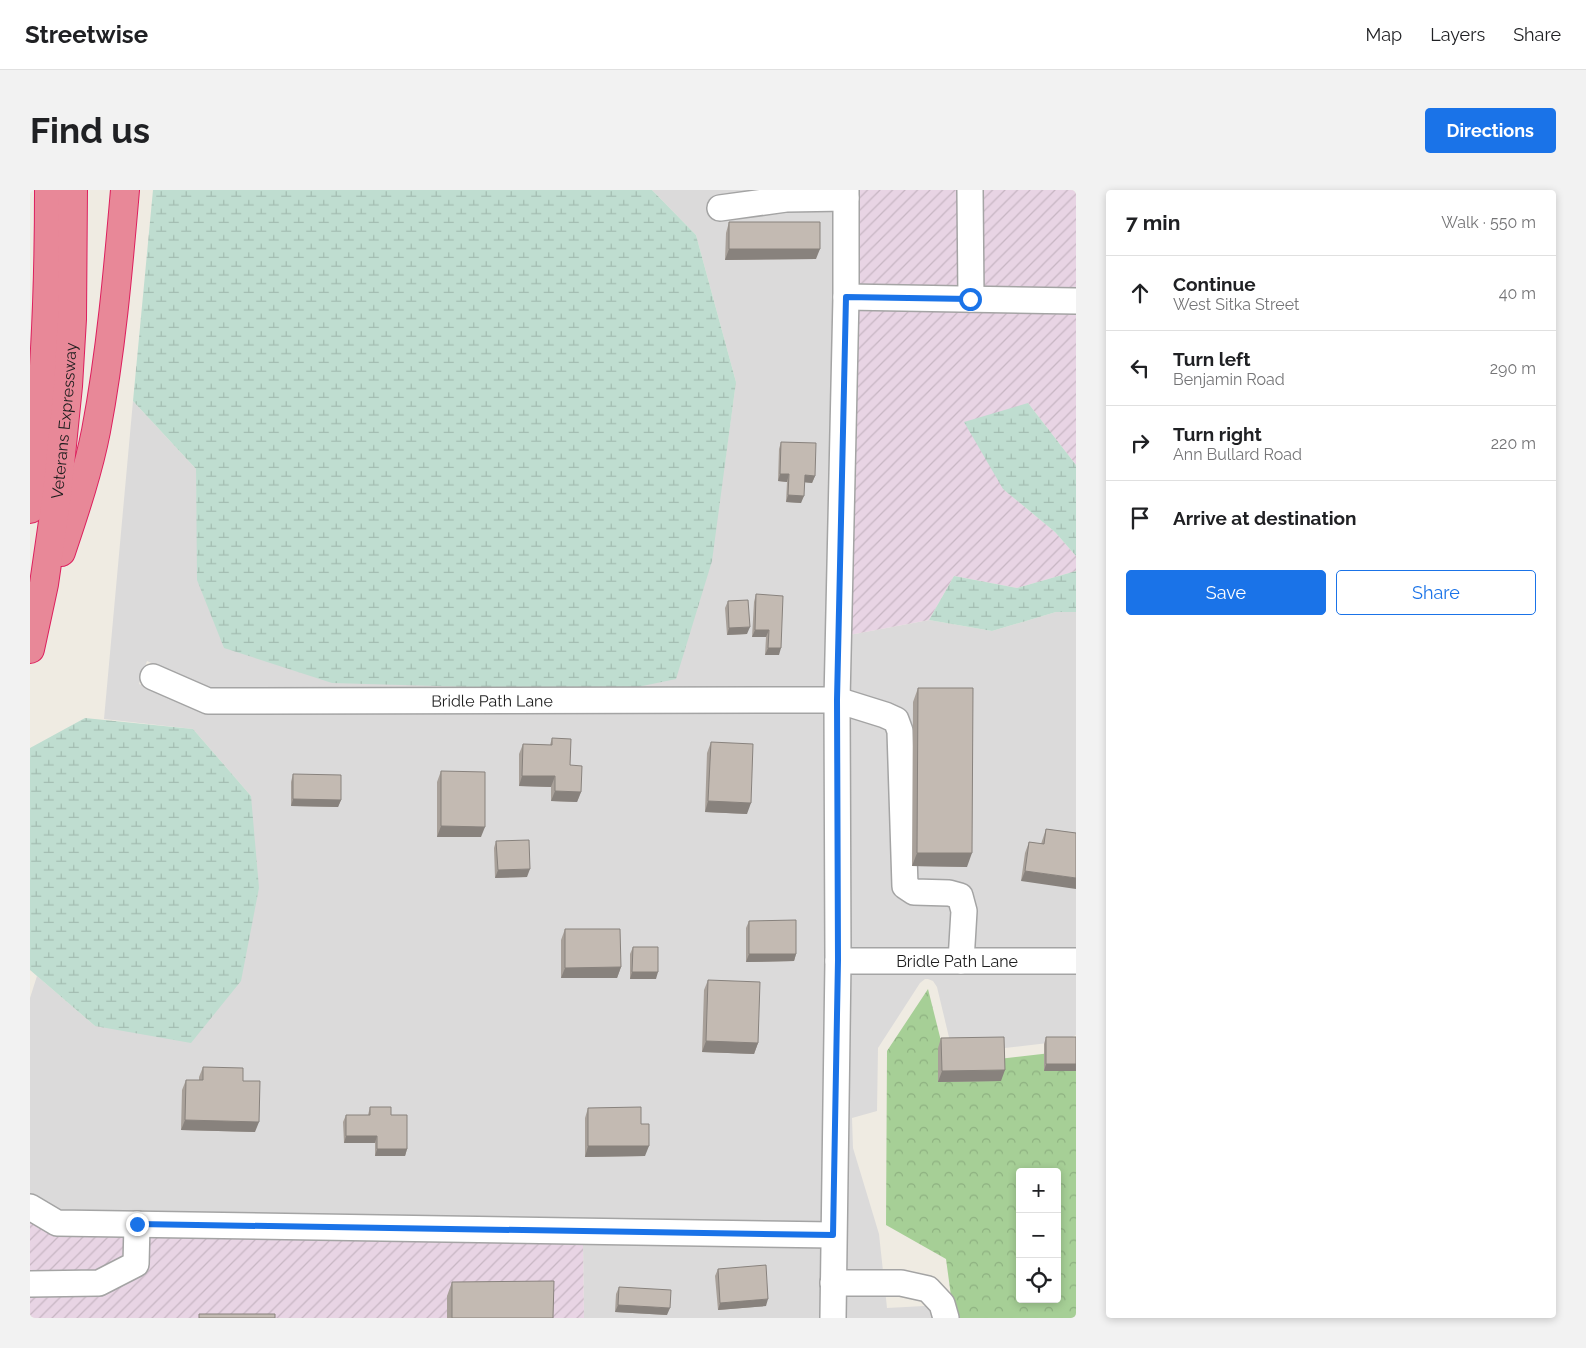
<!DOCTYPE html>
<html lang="en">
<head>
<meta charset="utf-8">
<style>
  body { margin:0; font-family:Raleway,sans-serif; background:#f2f2f2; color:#202124 }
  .controls { position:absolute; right:15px; bottom:15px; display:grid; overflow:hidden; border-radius:5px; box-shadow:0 2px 8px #0003 }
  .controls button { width:45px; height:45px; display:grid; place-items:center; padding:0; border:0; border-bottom:1px solid #e0e0e0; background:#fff; color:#202124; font:25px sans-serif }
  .stop { position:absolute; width:15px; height:15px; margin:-11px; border:4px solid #1a73e8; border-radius:50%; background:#fff }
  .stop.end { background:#1a73e8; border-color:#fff; box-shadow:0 1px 5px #0008 }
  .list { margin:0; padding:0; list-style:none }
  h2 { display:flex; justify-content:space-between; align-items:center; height:65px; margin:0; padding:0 20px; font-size:21px }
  h2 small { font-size:16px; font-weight:400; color:#757577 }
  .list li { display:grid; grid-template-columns:32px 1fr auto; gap:15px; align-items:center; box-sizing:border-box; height:75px; padding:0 20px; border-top:1px solid #e0e0e0 }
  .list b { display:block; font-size:19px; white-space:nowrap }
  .list p { margin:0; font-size:16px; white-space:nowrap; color:#757577 }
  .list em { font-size:16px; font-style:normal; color:#757577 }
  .actions { display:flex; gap:10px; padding:15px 20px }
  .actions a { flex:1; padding:11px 0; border:1px solid #1a73e8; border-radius:5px; text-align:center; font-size:18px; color:#1a73e8 }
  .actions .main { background:#1a73e8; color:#fff }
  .icon { flex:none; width:28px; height:28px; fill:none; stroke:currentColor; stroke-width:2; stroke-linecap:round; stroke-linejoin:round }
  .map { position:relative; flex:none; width:1046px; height:1128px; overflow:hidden; border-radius:5px }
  header { display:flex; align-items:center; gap:30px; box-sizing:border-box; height:70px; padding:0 25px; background:#fff; border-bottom:1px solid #e0e0e0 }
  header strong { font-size:24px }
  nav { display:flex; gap:28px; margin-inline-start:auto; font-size:18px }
  .intro { display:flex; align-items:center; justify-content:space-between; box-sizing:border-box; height:120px; padding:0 30px }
  h1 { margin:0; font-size:35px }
  .button { padding:12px 22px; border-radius:5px; background:#1a73e8; color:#fff; font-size:18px; font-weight:700 }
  main { display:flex; gap:30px; padding:0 30px }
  aside { flex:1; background:#fff; border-radius:5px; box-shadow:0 2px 8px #0003 }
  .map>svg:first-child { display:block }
</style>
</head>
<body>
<header>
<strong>Streetwise</strong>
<nav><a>Map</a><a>Layers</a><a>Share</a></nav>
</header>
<div class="intro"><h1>Find us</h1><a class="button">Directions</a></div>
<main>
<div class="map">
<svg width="1046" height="1128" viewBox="0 0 1046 1128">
  <defs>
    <pattern id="industrial-furrows" width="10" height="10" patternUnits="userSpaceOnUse" patternTransform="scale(1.25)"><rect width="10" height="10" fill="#e8d4e4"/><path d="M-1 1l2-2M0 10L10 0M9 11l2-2" fill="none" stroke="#c7b6c3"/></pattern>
    <pattern id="forest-crowns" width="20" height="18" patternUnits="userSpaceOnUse" patternTransform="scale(1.25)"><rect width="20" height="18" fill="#a6cf96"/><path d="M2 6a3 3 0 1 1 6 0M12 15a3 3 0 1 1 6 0" fill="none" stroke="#8eb181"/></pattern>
    <pattern id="wetland-marsh" width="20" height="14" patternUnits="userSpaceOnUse" patternTransform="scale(1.25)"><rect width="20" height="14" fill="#bfddd0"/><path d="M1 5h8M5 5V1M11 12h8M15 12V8" fill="none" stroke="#a4bdb2"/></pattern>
  </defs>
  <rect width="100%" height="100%" fill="#efebe2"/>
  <!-- residential -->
  <path fill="#dbdada" d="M622 0H805L806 107 796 498H603L694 279 706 192 666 45Z
    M103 211 166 279 168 390 461 498H475H179L117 471 109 494 178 523H796L797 771 793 1033 30 1021 0 1003V808L7 786 65 836 221 606 163 539 74 529Z
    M1026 422H1046V759L819 758V445L899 430 962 441Z
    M818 783 1046 784V845L1035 851 923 864 907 797 903 791 898 789H895L890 793 848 858 847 921 822 928 823 958 849 1044 857 1118 913 1115 915 1128H814Z
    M553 1054 792 1057V1128H554Z"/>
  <!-- industrial -->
  <path fill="url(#industrial-furrows)" d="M827 0H1046V99L827 95Z
    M827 120 1046 123V275L998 213 973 299 1025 342 1046 366V381L987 398 924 386 899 430 819 445Z
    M0 1031 553 1054 554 1128H0Z"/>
  <!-- forest -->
  <path fill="url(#forest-crowns)" fill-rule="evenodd" d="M898 799 917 875 1038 861 1046 857V1128H924L916 1069 856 1035 857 861ZM990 982H1027V1109H990Z"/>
  <!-- wetland -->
  <path fill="url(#wetland-marsh)" d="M123 0H622L666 45 706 192 682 371 646 489 603 498H475L302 493 194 458 167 390 166 279 103 211Z
    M998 213 1046 275V366L1025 342 973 299 934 232Z
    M1046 381V422H1026L962 441 899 430 924 386 987 398Z
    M55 528 163 539 221 606 229 698 211 791 161 853 65 836 0 780V558Z"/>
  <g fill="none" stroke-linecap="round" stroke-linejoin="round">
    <!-- minor casing -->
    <g stroke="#a4a4a4" stroke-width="28">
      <g id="minor">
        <path d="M940 0 941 109"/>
        <path d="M690 18 756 9 816 8"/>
        <path d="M816 107 1046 111"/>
        <path id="s1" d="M123 487 178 511 807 510 855 525 866 530 870 541 875 696 884 702 919 703 930 706 934 721 931 771"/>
        <path id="s2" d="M808 771H1046"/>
        <path d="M0 1017 27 1033 803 1045"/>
        <path d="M803 1093H871L898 1099 912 1114 916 1128"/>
        <path d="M0 1094 69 1093 106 1074 107 1034"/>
        <path d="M803 1128 808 771 807 510 816 107V0"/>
      </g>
    </g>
    <!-- highway casing -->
    <g stroke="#dd1f5d" stroke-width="30">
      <g id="highway">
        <path d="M0 319C15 213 19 107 19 0"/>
        <path d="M31 362C44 323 58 282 66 241 81 162 88 81 95 0"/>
        <path id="s3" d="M0 459 14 394 27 304 38 196 42 129 43 0"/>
      </g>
    </g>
    <!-- minor -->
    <use href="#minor" stroke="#fff" stroke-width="25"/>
    <!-- highway -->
    <use href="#highway" stroke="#e88898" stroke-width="28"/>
  </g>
  <!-- wall -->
  <path fill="#a8a099" d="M699 32 786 69 695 70 696 43Z
    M751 252 785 286 782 293 774 292 771 313 756 312 757 292 748 291 749 259Z
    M726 404 749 465H735L736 447H722L724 412Z
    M698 411 717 444 697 445 695 418Z
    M888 498 937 677 882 676 883 512Z
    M522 548 540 575 551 602 547 612 521 611V597L489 596V564L493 554 520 555Z
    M681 552 717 624 675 622 677 563Z
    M411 581 451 647H407V592Z
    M263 584 311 610 308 617 261 616V592Z
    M1016 639 1046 643 991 691 995 663 999 652 1011 654Z
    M466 651 497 687 465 688 464 658Z
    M719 731 766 764 764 771 716 772V738Z
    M535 739 591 777 587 788H531V750Z
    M603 757 626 789H600V764Z
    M678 790 728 853 724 864 672 862 674 800Z
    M1016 847H1046L1014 881V854Z
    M911 848 971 891 908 892V858Z
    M173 877 213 891 225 942 151 940 152 900 156 890H169V887Z
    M340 917 361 925 377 959 375 966H345V953H314L313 932 316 925H338Z
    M558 918 611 934 615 966 555 967V928Z
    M688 1079 736 1116 688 1120 685 1086Z
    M422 1092 523 1128H417V1106Z
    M589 1097 637 1125 585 1122 586 1104Z"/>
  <!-- shaded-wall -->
  <path fill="#88827d" d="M699 59H790L786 69 695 70Z
    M750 284H759L757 292 748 291Z
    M775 285 785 286 782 293 772 292Z
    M758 305 774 306 771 313 756 312Z
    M720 437 717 444 697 445 699 438Z
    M725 440H739L736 447H722Z
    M738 458H751L749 465H735Z
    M492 586H525L521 597 489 596Z
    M525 601 551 602 547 612 521 611Z
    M263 609 311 610 308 617 261 616Z
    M678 611 721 613 717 624 675 622Z
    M411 636 455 637 451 647H407Z
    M887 663H942L937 677 882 676Z
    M500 679 497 687 465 688 468 680Z
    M995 681 1046 688V699L991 691Z
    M719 764H766L764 771 716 772Z
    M591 777 587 788H531L535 778Z
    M602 782H628L626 789H600Z
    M676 851 728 853 724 864 672 862Z
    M1016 874H1046V881H1014Z
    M975 880 971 891 908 892 912 881Z
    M155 930 229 932 225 942 151 940Z
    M316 946H347L345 953H314Z
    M558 956H619L615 966 555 967Z
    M347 959H377L375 966H345Z
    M738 1109 736 1116 688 1120 690 1113Z
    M588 1115 640 1118 637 1125 585 1122Z"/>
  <!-- building -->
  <path fill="#c3bab2" stroke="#88827d" d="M699 32H790V59H699Z
    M751 252 786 253 785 286 775 285 774 306 758 305 759 284H750Z
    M726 404 753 406 751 458H738L739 440H725Z
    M718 410 720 437 699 438 698 411Z
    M888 498H943L942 663H887Z
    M522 548 541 549 540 575 552 576 551 602 525 601V586H492L493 554 522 555Z
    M681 552 723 554 721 613 678 611Z
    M411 581 455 582V637L411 636Z
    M263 584 311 585V610L263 609Z
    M1016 639 1046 643V688L995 681 999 652 1014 654Z
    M499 650 500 679 468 680 466 651Z
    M766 730V764H719V731Z
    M535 739H590L591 777 535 778Z
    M603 757H628V782H602Z
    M678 790 730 792 728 853 676 851Z
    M974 847 975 880 912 881 911 848Z
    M1016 847H1046V874H1016Z
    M173 877 213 878V891H230L229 932 155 930 156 890H173Z
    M340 917H361V925H377V959H347V946H316V925H340Z
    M611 917V934H619V956H558V918Z
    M736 1075 738 1109 690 1113 688 1079Z
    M524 1091 523 1128H422V1092Z
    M589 1097 641 1100 640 1118 588 1115Z
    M169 1124H245V1128H169Z"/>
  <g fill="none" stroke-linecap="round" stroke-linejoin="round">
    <!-- route -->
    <path stroke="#1a73e8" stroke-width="6" d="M107 1034 803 1045 808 770 807 510 816 107 940 109"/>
  </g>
  <g text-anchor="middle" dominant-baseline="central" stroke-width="4.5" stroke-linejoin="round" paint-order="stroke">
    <!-- street labels -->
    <g font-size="16" fill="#1d1d1d" stroke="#fff">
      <text stroke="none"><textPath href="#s3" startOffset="231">Veterans Expressway</textPath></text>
      <text stroke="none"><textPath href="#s1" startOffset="344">Bridle Path Lane</textPath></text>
      <text stroke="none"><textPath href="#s2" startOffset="119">Bridle Path Lane</textPath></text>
    </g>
  </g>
</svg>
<div class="controls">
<button>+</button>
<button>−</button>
<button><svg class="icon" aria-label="locate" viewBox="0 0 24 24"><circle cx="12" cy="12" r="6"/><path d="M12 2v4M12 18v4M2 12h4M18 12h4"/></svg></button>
</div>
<div class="stop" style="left:940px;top:109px"></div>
<div class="stop end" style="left:107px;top:1034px"></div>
</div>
<aside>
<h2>7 min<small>Walk · 550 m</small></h2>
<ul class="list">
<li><svg class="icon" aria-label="ahead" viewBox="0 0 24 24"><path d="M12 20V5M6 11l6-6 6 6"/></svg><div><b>Continue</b><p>West Sitka Street</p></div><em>40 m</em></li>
<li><svg class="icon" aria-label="left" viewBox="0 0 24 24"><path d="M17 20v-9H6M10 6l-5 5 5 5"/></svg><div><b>Turn left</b><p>Benjamin Road</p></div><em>290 m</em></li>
<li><svg class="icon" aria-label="right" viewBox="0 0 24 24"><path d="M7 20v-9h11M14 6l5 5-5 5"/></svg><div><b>Turn right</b><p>Ann Bullard Road</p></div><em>220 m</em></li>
<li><svg class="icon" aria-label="arrive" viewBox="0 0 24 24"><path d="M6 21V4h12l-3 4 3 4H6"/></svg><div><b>Arrive at destination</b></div></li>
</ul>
<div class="actions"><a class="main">Save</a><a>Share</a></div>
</aside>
</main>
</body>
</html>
